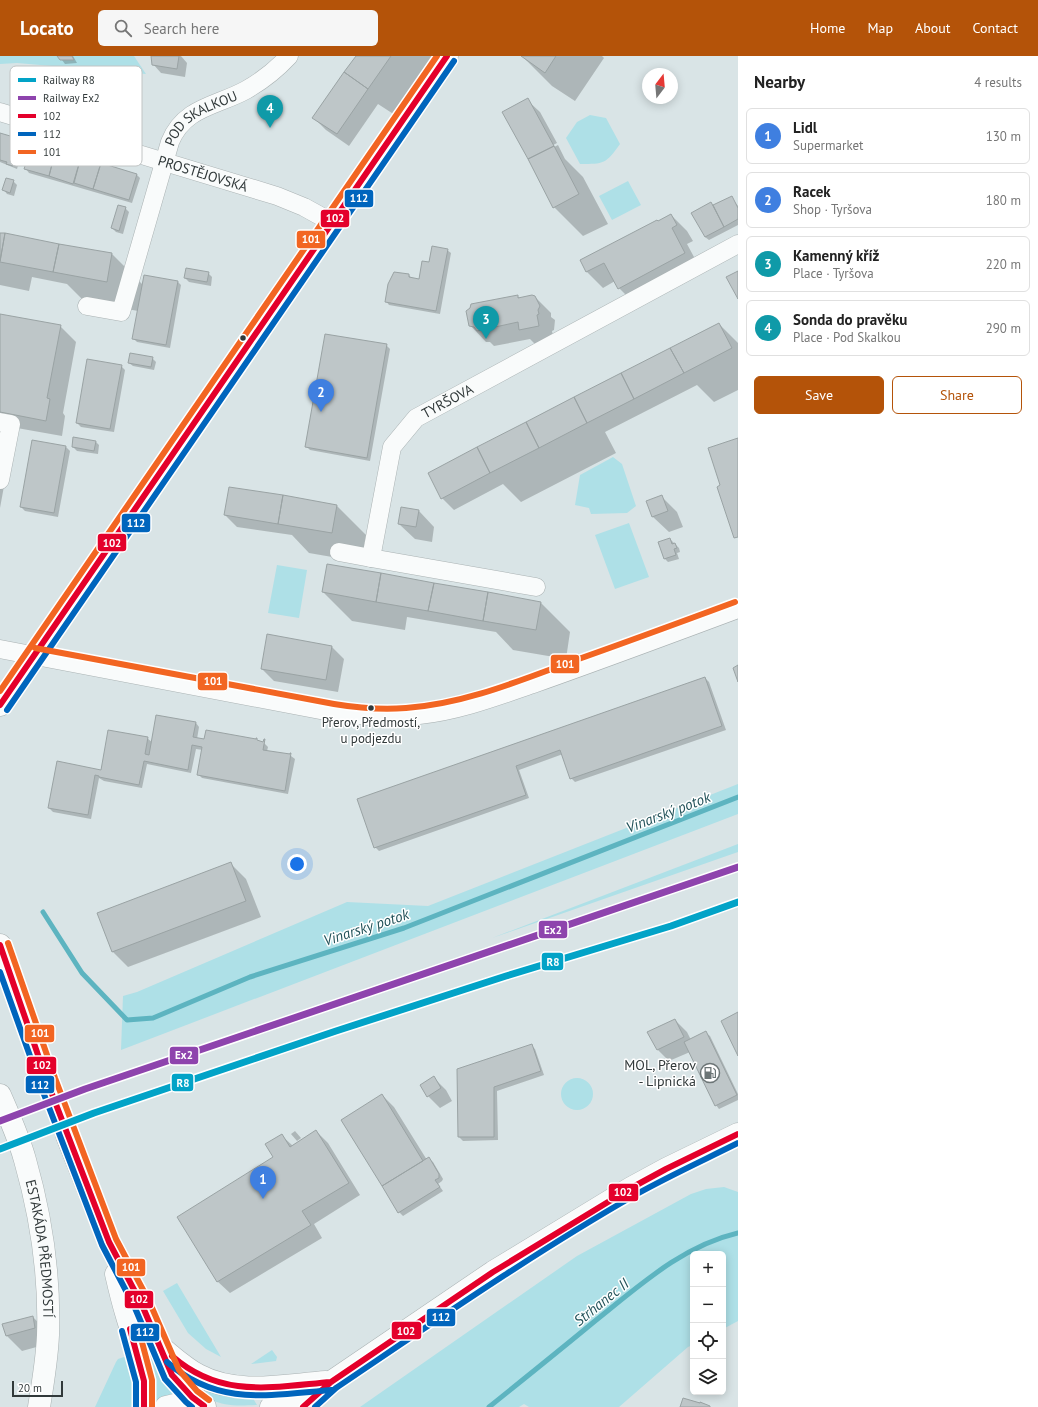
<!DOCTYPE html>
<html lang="en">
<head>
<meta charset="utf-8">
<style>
  body { margin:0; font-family:"PT Sans",sans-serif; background:#f6f6f6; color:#222 }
  .controls { position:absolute; right:12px; bottom:12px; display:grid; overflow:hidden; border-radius:6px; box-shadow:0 2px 10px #0003 }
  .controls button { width:36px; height:36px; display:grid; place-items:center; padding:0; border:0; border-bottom:1px solid #e0e0e0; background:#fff; color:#222; font:20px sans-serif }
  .compass { position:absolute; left:642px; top:12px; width:36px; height:36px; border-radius:50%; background:#fff; box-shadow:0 2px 10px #0003; rotate:16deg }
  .scale { position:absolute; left:12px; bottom:10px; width:51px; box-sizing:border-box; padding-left:4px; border:2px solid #31393a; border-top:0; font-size:11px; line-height:14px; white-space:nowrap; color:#31393a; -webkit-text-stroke:3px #fff; paint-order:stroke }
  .you { position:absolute; left:297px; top:808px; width:14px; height:14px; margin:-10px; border:3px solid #fff; border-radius:50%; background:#1a73e8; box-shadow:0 0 0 6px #1a73e833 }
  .badge { display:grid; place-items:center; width:26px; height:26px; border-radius:50%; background:#b45309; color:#fff; font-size:13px; font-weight:700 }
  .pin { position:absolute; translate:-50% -33px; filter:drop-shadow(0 1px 2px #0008) }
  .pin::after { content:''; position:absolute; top:21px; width:14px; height:12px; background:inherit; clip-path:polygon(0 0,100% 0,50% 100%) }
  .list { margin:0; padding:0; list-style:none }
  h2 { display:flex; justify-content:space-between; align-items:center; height:52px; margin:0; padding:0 16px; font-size:17px }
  h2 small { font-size:13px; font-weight:400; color:#767676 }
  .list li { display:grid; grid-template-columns:26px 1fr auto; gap:12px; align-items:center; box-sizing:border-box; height:56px; margin:0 8px 8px; padding:0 8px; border:1px solid #e0e0e0; border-radius:6px }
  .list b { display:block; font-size:15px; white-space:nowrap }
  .list p { margin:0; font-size:13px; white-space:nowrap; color:#767676 }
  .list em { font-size:13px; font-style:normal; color:#767676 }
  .actions { display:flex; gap:8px; padding:12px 16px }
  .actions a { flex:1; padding:9px 0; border:1px solid #b45309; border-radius:6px; text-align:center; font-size:14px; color:#b45309 }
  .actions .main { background:#b45309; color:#fff }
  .icon { flex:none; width:22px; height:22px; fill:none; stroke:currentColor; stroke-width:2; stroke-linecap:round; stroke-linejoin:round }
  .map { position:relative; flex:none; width:738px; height:1351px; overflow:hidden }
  header { display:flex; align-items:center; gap:24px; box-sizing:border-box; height:56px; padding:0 20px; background:#b45309; color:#fff }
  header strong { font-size:19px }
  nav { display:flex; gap:22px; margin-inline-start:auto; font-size:14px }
  .search { width:280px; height:36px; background:#f6f6f6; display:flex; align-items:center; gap:10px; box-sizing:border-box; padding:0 14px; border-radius:6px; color:#767676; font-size:15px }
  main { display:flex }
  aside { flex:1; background:#fff }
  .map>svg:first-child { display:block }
</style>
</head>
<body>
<header>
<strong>Locato</strong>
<div class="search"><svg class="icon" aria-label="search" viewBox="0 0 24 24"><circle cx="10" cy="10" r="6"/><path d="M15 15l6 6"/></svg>Search here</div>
<nav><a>Home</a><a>Map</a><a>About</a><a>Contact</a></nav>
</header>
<main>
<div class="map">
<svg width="738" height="1351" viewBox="0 0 738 1351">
  <rect width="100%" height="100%" fill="#d9e4e6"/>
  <!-- green -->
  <path fill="#aee0e7" d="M0 0H134L146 18 17 7 0 8Z
    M590 59 606 62 620 88C606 108 604 108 580 108L566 82 577 66Z
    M628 125 641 149 612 164 599 140Z
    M613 401 622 408 636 450 627 457 591 458 589 452 575 449 580 419Z
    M629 467 649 521 615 533 595 479Z
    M277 509 307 514 299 562 268 557Z
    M738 728V758L121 994 123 940 137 936 347 846 428 850Z
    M738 788V796L492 882Z
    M561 1038a16 16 0 1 1 32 0a16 16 0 1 1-32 0Z
    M724 1131 738 1136V1265L723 1273V1198H693V1289L688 1291 619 1351H529L524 1348 519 1351H360L577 1200 691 1138 706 1133Z
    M177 1227 221 1301 206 1293 188 1277 163 1235Z
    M151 1292 176 1337 155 1346 145 1294Z
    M272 1294 277 1301 276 1305 251 1308Z
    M130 1299 136 1351H95L116 1306 118 1303Z
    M185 1322 254 1339V1344L257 1349C219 1351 212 1348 185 1322Z"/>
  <!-- shadow -->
  <path fill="#0003" d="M59 0H73L77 7 65 8Z
    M152 0H181L187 7 185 21 161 17 153 8Z
    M357 0H441L398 61 378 48 349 90 326 74 314 62Z
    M522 0H602L604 2 575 45 552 30Z
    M527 44 540 56 557 87 528 102Z
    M0 78 17 83 21 87 19 92 22 95 17 113 0 106Z
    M37 89 136 118 140 122 132 147 29 117 26 113 36 94Z
    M558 89 565 103 583 121 608 168 583 180 554 151 529 104Z
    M13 125 17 129 14 140 7 138 4 134Z
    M731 141 738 150V169L709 184 705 181 711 147 714 150Z
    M125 152 129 156 123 178 116 176 112 172Z
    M671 159 687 175 693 185 687 188 701 214 635 248 619 232 615 225 603 232 587 216 581 204Z
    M0 178 112 198 143 229 178 226 181 229 170 292 137 286 133 282 138 255 84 245 67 228 32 221 29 235 0 229Z
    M447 194 451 197 440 258 389 249 386 245 409 219 412 223 420 224 430 207Z
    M208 217 212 221 211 230 189 226 185 222Z
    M517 240 520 242 534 240 551 257V261L555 264 554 274 552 275 554 286 536 289 530 283 494 290 490 286H486L470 269Z
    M0 259 60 270 76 286 63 357 65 360 62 380 0 369Z
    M719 268 738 287V334L714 346 697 329 605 376 616 397 521 446 503 428 454 454 442 442Z
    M386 289 390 293 370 405 310 394 306 390Z
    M152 302 156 306 154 314 133 310 129 307Z
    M121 310 125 314 114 376 81 371 77 367Z
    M33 385 66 391 70 395 58 461 25 455 21 451Z
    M96 386 99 389 98 398 77 395 73 391Z
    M0 407 7 414 0 452Z
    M661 440 677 456 683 471 669 476 653 461Z
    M337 450 366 479 361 506 309 497 292 479 237 471 225 459Z
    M419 455 434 471 432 486 415 483 399 468Z
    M670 483 679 492 680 496 677 497 679 503 668 506 664 502Z
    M323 536 541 547 570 576 566 603 513 594 496 576 407 561 405 574 352 565Z
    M332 591 344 603 338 636 274 625 262 613Z
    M705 622 709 626 726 674 575 726 571 722 563 698 519 714 529 742 379 795 375 791 358 743Z
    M196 667 199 671 197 683 264 687 268 691 267 695 291 700 295 703 288 738 202 722 198 718 203 694 196 693 191 717 147 708 142 732 104 725 99 722 91 763 53 756 49 752 57 706 102 715 147 682 153 687Z
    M230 807 246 823 261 861 128 911 112 895Z
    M675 964 687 976 691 984 706 977 710 980 738 1038V1044L719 1053 716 1049 690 996 669 1005 657 993Z
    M532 990 535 993 544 1019 497 1035 498 1084 463 1085 459 1081 458 1014Z
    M434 1022 446 1034 452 1045 440 1052 428 1040Z
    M382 1039 394 1051 427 1104 429 1103 433 1106 443 1123 442 1125 438 1128 443 1135 403 1160 399 1156 342 1064Z
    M295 1075 301 1082 297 1085 291 1078Z
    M316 1075 328 1087 360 1139 314 1168 322 1182 230 1237 217 1225 274 1102 281 1079 293 1090Z
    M33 1261 48 1277 51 1287 22 1295 6 1279Z"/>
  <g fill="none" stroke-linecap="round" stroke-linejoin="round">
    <!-- stream -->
    <path stroke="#5db4c0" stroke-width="5" d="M43 856 82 917 127 964 153 962 250 921 404 872 738 741
      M489 1351C525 1322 560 1294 595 1265 639 1230 682 1190 738 1177"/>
  </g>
  <!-- building -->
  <path fill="#bec6c8" stroke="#9aa3a4" d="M57 0H72L74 4H60Z
    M151 0H179L177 13 152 9Z
    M356 0H391L368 33 344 16Z
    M521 0H556L545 17Z
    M344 16 368 33 337 78 312 62Z
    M528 42 554 90 528 103 502 56Z
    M0 77 17 82 15 89 19 90 13 110 6 108 7 106 0 104Z
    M36 88 56 93 49 120 24 113 31 91 35 93Z
    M554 90 579 138 553 152 528 103Z
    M56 93 81 101 73 128 49 120Z
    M81 101 101 107 93 133 74 127Z
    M101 107 137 118 129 144 93 133Z
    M6 122 14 124 10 137 2 134Z
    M732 140 738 152V163L724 171 713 149Z
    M711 146 724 171 705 181 691 157Z
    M118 149 126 151 119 175 111 172Z
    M671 158 677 169 672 172 685 197 618 233 604 207 586 216 580 204 657 164 658 165Z
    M0 177H5L0 205Z
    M5 177 59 188 53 216 0 206Z
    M59 188 112 197 107 226 53 216Z
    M432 190 448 193 436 255 385 246 388 228 394 216 409 218V221L419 223 422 205 429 206Z
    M186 212 209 216 207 226 184 222Z
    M738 215V243L726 221Z
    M144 219 178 225 166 289 132 283Z
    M518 239V242L532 239 535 240 540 250 538 254 539 258 537 259 539 270 519 274 518 266 477 275 474 271 469 270 466 255 470 252 471 248Z
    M0 258 61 269 47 342 50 343 46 365 0 356Z
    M719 267 732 292 684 317 670 292Z
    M325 278 387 288 367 402 305 391Z
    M670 292 684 317 634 343 621 317Z
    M130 297 153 301 151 311 128 307Z
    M87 303 122 309 110 373 76 367Z
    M621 317 634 343 587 367 574 341Z
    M574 341 587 367 539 392 526 366Z
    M526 366 539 392 490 417 477 391Z
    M73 381 96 385 94 395 72 391Z
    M738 382V481L734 482 717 431 720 429 708 392Z
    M32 384 66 390 54 457 20 451Z
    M477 391 490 417 441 443 428 417Z
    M229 431 283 439 278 468 224 459Z
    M283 439 337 449 332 477 278 468Z
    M662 439 668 455 652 461 646 445Z
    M401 451 419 454 416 471 398 468Z
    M670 482 672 488 675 487 677 492 674 493 676 499 664 503 658 486Z
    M327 508 381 517 376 546 322 536Z
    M381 517 434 527 428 555 376 546Z
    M434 527 488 536 483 565 428 555Z
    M488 536 541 546 536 574 483 565Z
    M267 578 332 590 326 624 261 613Z
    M738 609V626L733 612Z
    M705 621 722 670 570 723 560 694 516 710 526 739 374 792 357 743Z
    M156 659 196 666 193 681 204 683 206 674 256 683V682H257V684L263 686 264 683H265L263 694 290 698V697H291L285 735 197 719 202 691 192 689 188 714 144 705 139 729 99 721V720L95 719 88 759 48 752 57 705 101 714 108 674 148 681 145 698 149 699Z
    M231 806 246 845 112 896 97 857Z
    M738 956V1000L721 965Z
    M675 963 684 981 657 994 647 976Z
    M706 975 737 1039 715 1050 684 986Z
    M532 988 541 1015 494 1031V1081H458L457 1013Z
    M434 1020 441 1032 427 1041 420 1029Z
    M382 1038 423 1105 382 1130 341 1064Z
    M316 1074 349 1127 302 1155 311 1169 217 1226 177 1161 273 1101 265 1088 282 1078 290 1091Z
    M429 1101 439 1118V1122L435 1124 440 1131 398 1157 382 1130Z
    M33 1260 35 1272 6 1280 2 1268Z
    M683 1342 700 1347V1346L710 1350V1351H680Z"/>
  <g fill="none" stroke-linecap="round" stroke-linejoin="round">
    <!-- secondary-tunnel -->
    <path stroke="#b7c2c4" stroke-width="22" stroke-dasharray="22 11" stroke-linecap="butt" d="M47 1025 67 1080"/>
    <!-- minor casing -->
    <g stroke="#aab2b3" stroke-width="19">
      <g id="minor">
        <path id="s1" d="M0 56 277 140 304 151 333 167"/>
        <path id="s2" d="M87 250 121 256 170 86C184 51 217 50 246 34 262 25 276 14 289 0"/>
        <path d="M0 366 11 368 0 424"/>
        <path d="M339 496 371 502"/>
        <path id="s3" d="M536 531 371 502 392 391 416 362 738 188"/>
        <path d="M0 593 320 654C353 660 386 663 419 659 459 655 498 640 536 627 604 603 671 578 738 553"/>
      </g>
    </g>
    <!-- secondary casing -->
    <g stroke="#aab2b3" stroke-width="23">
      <path id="secondary" d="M0 649 447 0
        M0 889 8 915 47 1025
        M67 1080 109 1186 142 1249 166 1307 172 1319 182 1330 204 1350
        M116 1218C119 1231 122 1244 126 1257 135 1288 147 1318 144 1351
        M163 1293C174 1302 185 1312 198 1319 237 1340 284 1329 326 1326"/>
    </g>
    <!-- primary casing -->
    <g stroke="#aab2b3" stroke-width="23">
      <g id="primary">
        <path id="s4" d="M0 1039C9 1060 19 1082 25 1104 41 1160 50 1220 48 1279 47 1303 43 1327 39 1351"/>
        <path d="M166 1351C179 1347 192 1347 205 1351"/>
        <path d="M271 1351 319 1331"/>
        <path d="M303 1351 331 1326 493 1216 631 1132 666 1113 738 1078"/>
      </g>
    </g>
    <!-- minor -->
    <use href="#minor" stroke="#f9fbfb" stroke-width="18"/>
    <!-- secondary -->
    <use href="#secondary" stroke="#f9fbfb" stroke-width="22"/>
    <!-- primary -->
    <use href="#primary" stroke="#f9fbfb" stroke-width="22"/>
    <!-- bus-1 casing -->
    <g stroke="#fff" stroke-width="9">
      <path id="bus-1" d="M0 649 447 0
        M0 889 47 1025 109 1186 142 1249 172 1319 192 1341 204 1350
        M130 1273 144 1325V1351
        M172 1300C221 1343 272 1331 331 1326
        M303 1351 331 1326 493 1216 631 1132 666 1113 738 1078"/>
    </g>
    <!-- bus-2 casing -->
    <g stroke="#fff" stroke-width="9">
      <path id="bus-2" d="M7 654 454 5
        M0 916 40 1028 102 1189 135 1252 165 1323 186 1346 192 1351
        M122 1275 136 1326V1351
        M167 1306C218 1351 270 1339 332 1334
        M315 1351 336 1332C434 1266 532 1198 635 1139 669 1120 704 1104 738 1087"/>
    </g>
    <!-- bus-3 casing -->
    <g stroke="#fff" stroke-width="9">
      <path id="bus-3" d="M35 592 334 648C358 652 382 654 406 652 464 648 519 625 573 605 627 586 681 566 735 546
        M0 635 437 0
        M8 887 55 1022 116 1183 149 1245 179 1314 197 1335 209 1344
        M138 1271 152 1324V1351"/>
    </g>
    <!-- bus-1 -->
    <use href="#bus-1" stroke="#e4002b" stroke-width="6"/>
    <!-- bus-2 -->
    <use href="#bus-2" stroke="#0065bd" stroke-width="6"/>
    <!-- bus-3 -->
    <use href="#bus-3" stroke="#f26522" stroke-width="6"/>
    <!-- rail-1 casing -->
    <g stroke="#fff" stroke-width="10">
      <path id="rail-1" d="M0 1093 94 1057 336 975 506 920 671 870 738 846"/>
    </g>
    <!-- rail-2 casing -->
    <g stroke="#fff" stroke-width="10">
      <path id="rail-2" d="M0 1065 85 1033 738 811"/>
    </g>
    <!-- rail-1 -->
    <use href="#rail-1" stroke="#02a3c7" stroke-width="7"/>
    <!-- rail-2 -->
    <use href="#rail-2" stroke="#8e44ad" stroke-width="7"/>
  </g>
  <!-- icons -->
  <defs>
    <g id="fuel-ring" transform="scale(1)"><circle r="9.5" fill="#fff" stroke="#6c7576" stroke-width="1.5"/><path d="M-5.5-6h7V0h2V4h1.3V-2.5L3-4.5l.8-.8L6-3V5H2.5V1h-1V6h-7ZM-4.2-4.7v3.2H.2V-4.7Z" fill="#6c7576"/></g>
  </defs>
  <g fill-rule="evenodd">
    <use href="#fuel-ring" x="710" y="1017"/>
  </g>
  <!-- markers -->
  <g fill="#31393a" stroke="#fff" stroke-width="1.5">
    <circle cx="243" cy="282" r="3.5"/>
    <circle cx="371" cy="652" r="3.5"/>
  </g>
  <g text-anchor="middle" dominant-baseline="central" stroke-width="3" stroke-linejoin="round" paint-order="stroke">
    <!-- bus labels -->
    <g font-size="13" fill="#31393a" stroke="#fff">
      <text x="371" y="666">Přerov, Předmostí,<tspan x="371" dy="16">u podjezdu</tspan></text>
    </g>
    <!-- street labels -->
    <g font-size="14" fill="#31393a" stroke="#fff">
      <text stroke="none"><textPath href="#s2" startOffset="252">POD SKALKOU</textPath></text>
      <text stroke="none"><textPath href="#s1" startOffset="212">PROSTĚJOVSKÁ</textPath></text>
      <text stroke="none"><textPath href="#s3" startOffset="354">TYRŠOVA</textPath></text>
      <text stroke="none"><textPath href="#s4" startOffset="160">ESTAKÁDA PŘEDMOSTÍ</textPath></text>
    </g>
    <!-- poi labels -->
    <g font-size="14" fill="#31393a" stroke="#fff" text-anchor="end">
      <text x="696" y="1009">MOL, Přerov<tspan x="696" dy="16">- Lipnická</tspan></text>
    </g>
    <!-- water labels -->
    <g font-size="15" font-style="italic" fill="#23535a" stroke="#fff">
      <text transform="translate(668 756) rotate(-21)">Vinarský potok</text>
      <text transform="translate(366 871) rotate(-18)">Vinarský potok</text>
      <text transform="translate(601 1246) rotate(-39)">Strhanec II</text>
    </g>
  </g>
  <!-- legend -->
  <rect x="10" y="10" width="132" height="100" rx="6" fill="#fff" stroke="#c1c4c4" stroke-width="1"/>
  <rect x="18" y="22" width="18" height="4" fill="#02a3c7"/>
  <rect x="18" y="40" width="18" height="4" fill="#8e44ad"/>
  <rect x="18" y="58" width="18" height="4" fill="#e4002b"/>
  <rect x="18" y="76" width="18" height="4" fill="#0065bd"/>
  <rect x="18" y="94" width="18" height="4" fill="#f26522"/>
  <g font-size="11" fill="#31393a">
    <text x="43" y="28">Railway R8</text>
    <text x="43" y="46">Railway Ex2</text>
    <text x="43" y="64">102</text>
    <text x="43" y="82">112</text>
    <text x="43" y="100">101</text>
  </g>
  <g stroke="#fff" stroke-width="1.5">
    <rect x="344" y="133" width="30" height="19" rx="4" fill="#0065bd"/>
    <rect x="320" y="153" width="30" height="19" rx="4" fill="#e4002b"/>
    <rect x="296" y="174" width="30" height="19" rx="4" fill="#f26522"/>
    <rect x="121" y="457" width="30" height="20" rx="4" fill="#0065bd"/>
    <rect x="97" y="477" width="30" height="19" rx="4" fill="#e4002b"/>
    <rect x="550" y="598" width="30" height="20" rx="4" fill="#f26522"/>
    <rect x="197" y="616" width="31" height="19" rx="4" fill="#f26522"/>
    <rect x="538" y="864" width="30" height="19" rx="4" fill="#8e44ad"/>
    <rect x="541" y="896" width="23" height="19" rx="4" fill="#02a3c7"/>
    <rect x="24" y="968" width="31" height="19" rx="4" fill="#f26522"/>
    <rect x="169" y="990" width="30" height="19" rx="4" fill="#8e44ad"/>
    <rect x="26" y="1000" width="31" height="19" rx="4" fill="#e4002b"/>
    <rect x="171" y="1017" width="23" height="19" rx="4" fill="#02a3c7"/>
    <rect x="25" y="1019" width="30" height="19" rx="4" fill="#0065bd"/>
    <rect x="608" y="1127" width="31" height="19" rx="4" fill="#e4002b"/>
    <rect x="116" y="1202" width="30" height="19" rx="4" fill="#f26522"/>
    <rect x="124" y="1234" width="30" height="19" rx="4" fill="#e4002b"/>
    <rect x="426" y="1252" width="30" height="19" rx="4" fill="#0065bd"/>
    <rect x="391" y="1265" width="31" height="19" rx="4" fill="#e4002b"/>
    <rect x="130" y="1267" width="30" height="19" rx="4" fill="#0065bd"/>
  </g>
  <g font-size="11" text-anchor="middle" font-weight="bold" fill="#fff">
    <text x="359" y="146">112</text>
    <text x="335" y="166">102</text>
    <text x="311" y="187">101</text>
    <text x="136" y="471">112</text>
    <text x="112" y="491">102</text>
    <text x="565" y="612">101</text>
    <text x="213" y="629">101</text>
    <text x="553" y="878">Ex2</text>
    <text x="553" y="910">R8</text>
    <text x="40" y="981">101</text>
    <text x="184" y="1003">Ex2</text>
    <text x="42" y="1013">102</text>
    <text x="183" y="1031">R8</text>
    <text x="40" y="1033">112</text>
    <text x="623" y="1140">102</text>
    <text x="131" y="1215">101</text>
    <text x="139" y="1247">102</text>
    <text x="441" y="1265">112</text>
    <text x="406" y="1279">102</text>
    <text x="145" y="1280">112</text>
  </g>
</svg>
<div class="controls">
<button>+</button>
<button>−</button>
<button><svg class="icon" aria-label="locate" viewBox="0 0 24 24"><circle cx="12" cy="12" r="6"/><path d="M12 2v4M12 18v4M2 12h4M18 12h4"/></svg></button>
<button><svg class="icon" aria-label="layers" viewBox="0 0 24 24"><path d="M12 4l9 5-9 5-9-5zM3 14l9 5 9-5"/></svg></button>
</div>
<svg class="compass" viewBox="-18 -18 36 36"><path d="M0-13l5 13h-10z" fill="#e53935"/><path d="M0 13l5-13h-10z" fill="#767676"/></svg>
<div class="scale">20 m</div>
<div class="you"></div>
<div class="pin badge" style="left:263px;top:1143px;background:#3f7fe0">1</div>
<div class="pin badge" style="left:321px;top:356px;background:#3f7fe0">2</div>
<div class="pin badge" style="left:486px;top:283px;background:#0f9aa8">3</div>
<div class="pin badge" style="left:270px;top:72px;background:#0f9aa8">4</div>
</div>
<aside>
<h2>Nearby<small>4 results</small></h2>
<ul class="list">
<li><span class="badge" style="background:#3f7fe0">1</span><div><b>Lidl</b><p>Supermarket</p></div><em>130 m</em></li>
<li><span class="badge" style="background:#3f7fe0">2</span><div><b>Racek</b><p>Shop · Tyršova</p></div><em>180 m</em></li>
<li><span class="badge" style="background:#0f9aa8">3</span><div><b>Kamenný kříž</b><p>Place · Tyršova</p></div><em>220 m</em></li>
<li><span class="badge" style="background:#0f9aa8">4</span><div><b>Sonda do pravěku</b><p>Place · Pod Skalkou</p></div><em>290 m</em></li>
</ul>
<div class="actions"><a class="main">Save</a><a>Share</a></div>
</aside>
</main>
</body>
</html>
